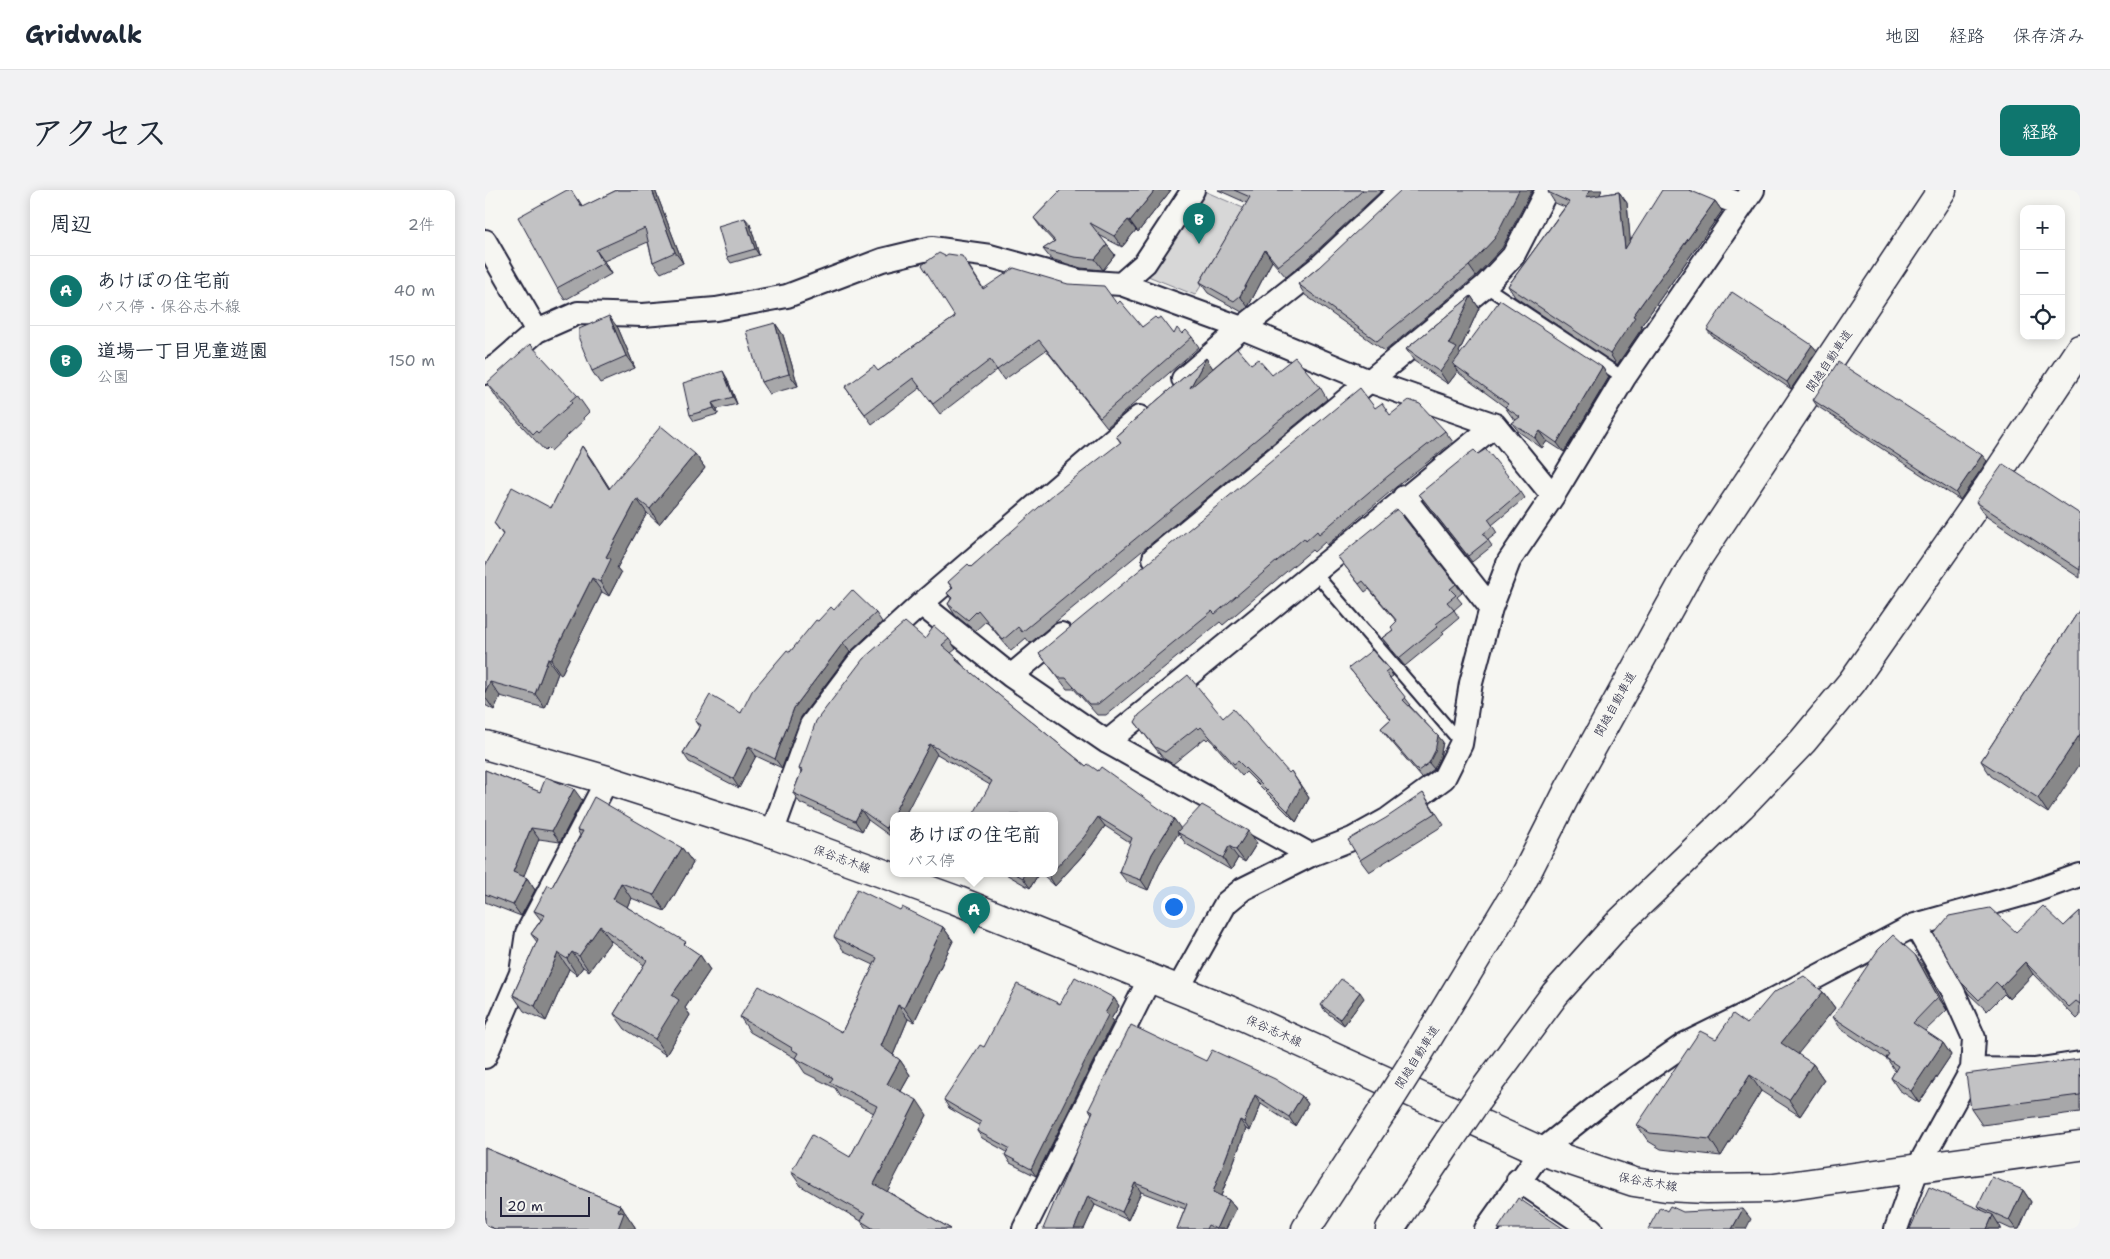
<!DOCTYPE html>
<html lang="ja">
<head>
<meta charset="utf-8">
<style>
  body { margin:0; font-family:"Shantell Sans","Klee One",sans-serif; background:#f2f2f3; color:#1f2937 }
  .controls { position:absolute; right:15px; top:15px; display:grid; overflow:hidden; border-radius:10px; box-shadow:0 2px 12px #0003 }
  .controls button { width:45px; height:45px; display:grid; place-items:center; padding:0; border:0; border-bottom:1px solid #e0e1e3; background:#fff; color:#1f2937; font:25px sans-serif }
  .scale { position:absolute; left:15px; bottom:12px; width:90px; box-sizing:border-box; padding-left:5px; border:2px solid #22223b; border-top:0; font-size:14px; line-height:18px; white-space:nowrap; color:#22223b; -webkit-text-stroke:4px #f6f6f2; paint-order:stroke }
  .you { position:absolute; left:688px; top:716px; width:18px; height:18px; margin:-12px; border:4px solid #fff; border-radius:50%; background:#1a73e8; box-shadow:0 0 0 8px #1a73e833 }
  .badge { display:grid; place-items:center; width:32px; height:32px; border-radius:50%; background:#0f766e; color:#fff; font-size:16px; font-weight:700 }
  .pin { position:absolute; translate:-50% -41px; filter:drop-shadow(0 1px 2px #0008) }
  .pin::after { content:''; position:absolute; top:26px; width:18px; height:15px; background:inherit; clip-path:polygon(0 0,100% 0,50% 100%) }
  .popup { position:absolute; left:405px; top:622px; width:168px; height:65px; box-sizing:border-box; display:grid; place-content:center; border-radius:10px; background:#fff; filter:drop-shadow(0 1px 4px #0005); font-size:16px; white-space:nowrap; color:#747a83 }
  .popup b { font-size:19px; color:#1f2937 }
  .popup::after { content:''; position:absolute; left:50%; top:100%; margin-left:-10px; border:10px solid transparent; border-top-color:#fff }
  .list { margin:0; padding:0; list-style:none }
  h2 { display:flex; justify-content:space-between; align-items:center; height:65px; margin:0; padding:0 20px; font-size:21px }
  h2 small { font-size:16px; font-weight:400; color:#747a83 }
  .list li { display:grid; grid-template-columns:32px 1fr auto; gap:15px; align-items:center; box-sizing:border-box; height:70px; padding:0 20px; border-top:1px solid #e0e1e3 }
  .list b { display:block; font-size:19px; white-space:nowrap }
  .list p { margin:0; font-size:16px; white-space:nowrap; color:#747a83 }
  .list em { font-size:16px; font-style:normal; color:#747a83 }
  .icon { flex:none; width:28px; height:28px; fill:none; stroke:currentColor; stroke-width:2; stroke-linecap:round; stroke-linejoin:round }
  .map { position:relative; flex:none; width:1595px; height:1039px; overflow:hidden; border-radius:10px }
  header { display:flex; align-items:center; gap:30px; box-sizing:border-box; height:70px; padding:0 25px; background:#fff; border-bottom:1px solid #e0e1e3 }
  header strong { font-size:24px }
  nav { display:flex; gap:28px; margin-inline-start:auto; font-size:18px }
  .intro { display:flex; align-items:center; justify-content:space-between; box-sizing:border-box; height:120px; padding:0 30px }
  h1 { margin:0; font-size:35px }
  .button { padding:12px 22px; border-radius:10px; background:#0f766e; color:#fff; font-size:18px; font-weight:700 }
  main { display:flex; gap:30px; padding:0 30px }
  aside { flex:1; background:#fff; border-radius:10px; box-shadow:0 2px 12px #0003 }
  .map>svg:first-child { display:block }
</style>
</head>
<body>
<header>
<strong>Gridwalk</strong>
<nav><a>地図</a><a>経路</a><a>保存済み</a></nav>
</header>
<div class="intro"><h1>アクセス</h1><a class="button">経路</a></div>
<main>
<aside>
<h2>周辺<small>2件</small></h2>
<ul class="list">
<li><span class="badge">A</span><div><b>あけぼの住宅前</b><p>バス停 · 保谷志木線</p></div><em>40 m</em></li>
<li><span class="badge">B</span><div><b>道場一丁目児童遊園</b><p>公園</p></div><em>150 m</em></li>
</ul>
</aside>
<div class="map">
<svg width="1595" height="1039" viewBox="0 0 1595 1039">
  <rect width="100%" height="100%" fill="#f6f6f2"/>
  <filter id="ink" filterUnits="userSpaceOnUse"><feTurbulence type="fractalNoise" baseFrequency=".02" numOctaves="2"/><feDisplacementMap in="SourceGraphic" scale="10" xChannelSelector="R" yChannelSelector="G"/><feConvolveMatrix kernelMatrix="1 2 1 2 8 2 1 2 1" color-interpolation-filters="sRGB"/></filter>
  <g filter="url(#ink)">
    <!-- green -->
    <path fill="#d7d7d7" stroke="#7c7c89" d="M717 0 765 21 710 105 663 86Z"/>
    <g fill="none" stroke-linecap="round" stroke-linejoin="round">
      <!-- lane casing -->
      <g stroke="#22223b" stroke-width="15">
        <path id="lane" d="M1000 96 1139 188
          M829 382 976 553"/>
      </g>
      <!-- street casing -->
      <g stroke="#22223b" stroke-width="26">
        <path id="street" d="M1217 0 1258 15
          M0 51 52 141
          M636 94 660 73 708 0
          M0 183 14 174 52 141 93 123 158 125 231 119 302 106 397 70 447 58 505 66 594 91 636 94 757 138 884 191 1010 235 1068 306
          M698 189 757 138 833 78 916 0
          M919 307 1006 418
          M669 368 1000 96 1028 66 1062 0
          M436 414 526 486 622 552 826 665
          M526 486 576 444
          M622 552 1010 235
          M287 643 326 535 375 470 436 414 654 227
          M1430 735 1468 801 1489 848 1487 879
          M693 799 741 713 758 699 826 665 867 649 903 629 959 588 976 554 986 493 1006 418 1024 371 1068 306 1139 188 1268 0
          M0 867 36 783 42 743 122 590
          M1033 990 1106 1039
          M539 1039 665 788
          M1001 1039 1056 961 1125 906 1200 854 1267 821 1430 735 1547 702 1595 685
          M1411 1039 1433 977 1487 879 1549 880 1595 873"/>
      </g>
      <!-- primary casing -->
      <g stroke="#22223b" stroke-width="31">
        <path id="primary" d="M0 555 122 590 287 643 471 710 744 820 1056 961 1149 992 1181 997 1221 999 1289 998 1595 956"/>
      </g>
      <!-- highway casing -->
      <g stroke="#22223b" stroke-width="31">
        <path id="highway" d="M926 876 1035 696 1084 599 1208 375 1457 0
          M994 907 1070 804 1134 733 1256 616 1318 551 1367 492 1504 296 1595 159
          M821 1039 897 922
          M905 1039 964 951"/>
      </g>
      <!-- lane -->
      <use href="#lane" stroke="#f6f6f2" stroke-width="11"/>
      <!-- street -->
      <use href="#street" stroke="#f6f6f2" stroke-width="22"/>
      <!-- primary -->
      <use href="#primary" stroke="#f6f6f2" stroke-width="28"/>
      <!-- highway -->
      <use href="#highway" stroke="#f6f6f2" stroke-width="28"/>
      <!-- highway-bridge casing -->
      <g stroke="#22223b" stroke-width="31" stroke-linecap="butt">
        <path id="highway-bridge" d="M897 922 926 876
          M964 951 994 907"/>
      </g>
      <!-- highway-bridge -->
      <use href="#highway-bridge" stroke="#f6f6f2" stroke-width="28"/>
    </g>
    <!-- wall -->
    <path fill="#a7a7a9" stroke="#22223b" d="M132 0H170L198 73 176 83 168 72 163 52 119 71 126 84 80 110 72 98 93 9 98 17Z
      M576 0H686L653 42 651 40 637 57 614 45 630 65 618 80 596 78 566 69 558 59 569 52 557 39 549 28Z
      M733 0H897L824 68 801 87 787 71 763 117 757 122 723 103 715 92 762 13Z
      M1063 2 1115 5 1134 2 1142 13 1145 50 1230 11 1237 21 1156 136 1157 138 1132 175 1030 107 1023 96 1080 17 1070 13Z
      M265 34 274 65 246 73 242 67Z
      M1017 58 991 86 900 161 820 105 813 94 834 77Z
      M460 66 484 76 498 98 632 114 657 137 672 129 689 144H697L707 147 714 157 622 237 561 160 519 190 512 180 455 224 435 198 387 234 360 197 393 181 470 127Z
      M986 106 994 118 974 162 976 164 1117 177 1124 187 1079 262 1062 251 1057 258 1034 242 1027 233 1031 230 1027 227 1020 217 975 184 973 181 963 194 929 171 921 159Z
      M290 133 298 145 313 196 284 204 276 192Z
      M133 138 150 178 115 193 107 181Z
      M1222 140 1327 155 1332 161 1306 199 1227 146Z
      M721 168 728 179 766 174 787 185 835 197 842 209 545 453 541 448 526 461 501 431 490 441 470 425 463 414 466 409 462 403 467 398 463 392 486 377 636 253 631 246Z
      M242 188 252 214 232 219 233 224 209 231 205 225Z
      M2 193 92 205 104 222 98 228 99 230 66 261 63 258 60 261 14 211Z
      M1328 210 1502 271 1475 310 1332 216Z
      M890 218 905 225 960 241 968 252 911 297 842 355 840 352 829 362 827 360 738 435 735 432 621 525H612L589 499H582L554 463Z
      M97 256 125 299 210 264 220 278 174 334 162 323 132 378 136 383 124 406 117 402 76 485 73 483 60 518 15 506 9 520 0 515V376L18 345 9 333 66 318Z
      M993 264 1036 302 1040 308 1007 335 1012 343 1003 350 1007 356 987 372 934 304Z
      M1491 312 1595 324V388L1502 327Z
      M853 367 971 394 977 403 972 407 977 413 969 420 974 428 957 442 959 444 920 476 903 456 897 448 908 440 912 432 884 399 880 402Z
      M1595 419 1563 623 1506 586 1496 571Z
      M349 420 391 423 397 432 365 462 316 527 297 578 271 566 254 598 204 572 198 563 214 537 210 531 256 523 305 462 333 431Z
      M440 449H464L471 459 466 463 472 468 479 477 601 576 613 581 689 629 695 639 772 653 760 672 753 668 746 680 701 654 693 643 674 674 663 700 641 691 634 682 646 653 620 636 606 656 570 696 556 683H569L505 595 452 564 409 625V647L408 648 383 630 377 641 315 613 308 603 316 582 314 579Z
      M864 478 904 479 908 486 905 488 925 514 924 515 958 552 955 567 949 579 937 588 900 544 896 538 906 529Z
      M738 528 814 593 824 608 811 632 761 582 757 586 724 548 722 550 720 548 688 574 678 568 650 532Z
      M0 580 55 602 97 610 75 652 54 649 38 687 42 688 50 700 36 726 0 712Z
      M938 603 959 635 884 682 875 670Z
      M92 640 197 658 208 673 180 721 146 708 142 717 215 765 225 780 200 818 205 825 181 865 140 839 129 824 159 775 126 751 104 781 98 777 92 785 84 779 61 831 39 821 28 805 52 752 46 744 56 730 49 721 67 697 95 645Z
      M519 683H554L545 698Z
      M415 720 458 737 468 751 429 832 423 829 408 865 415 870 425 885 416 901 442 925 402 1001 466 1039H381L376 1031 316 996 306 982 365 967 389 923 355 906 350 898 320 883 310 868 265 842 255 827 357 842 389 775 359 761 349 747Z
      M1595 721V826L1592 829 1548 784 1524 809 1519 804 1502 821 1484 804 1476 792 1531 742 1579 736Z
      M1439 777 1462 820 1440 841 1458 853 1466 865 1434 913 1414 900 1406 888 1410 881 1403 870 1356 839 1348 827Z
      M1338 802 1350 818 1312 864 1328 874 1339 890 1315 926 1276 901 1236 966 1176 959 1163 951 1152 935 1231 849 1262 834Z
      M629 808 634 816 626 829 628 832 551 986 525 973 520 965 522 962 497 948 492 941 495 936 464 918 459 910 499 857 575 814Z
      M879 808 859 835 841 822 836 815Z
      M1595 869V922L1497 935 1486 919Z
      M721 871 817 906 823 914 810 936 776 914 765 941 761 939 736 1006 744 1010 751 1019 741 1039H692L700 1019 656 1002 643 1030 610 1015 599 1039 607 924 604 919Z
      M0 958 135 1015 150 1037V1039H0Z
      M1538 1000 1546 1012 1534 1039H1526L1513 1033 1516 1038V1039H1425L1497 1020 1493 1016Z"/>
    <!-- shaded-wall -->
    <path fill="#888889" stroke="#22223b" d="M167 0H170L198 73 190 62Z
      M670 0H686L653 42 645 31Z
      M1034 0H1047L1017 58 991 86 984 76Z
      M1105 0H1117L1109 18 1101 7Z
      M1134 2 1142 13 1147 70 1140 59Z
      M1230 11 1237 21 1156 136 1157 138 1132 175 1125 164 1148 126Z
      M260 28 265 34 274 65 270 59Z
      M643 30 651 40 637 57 629 46Z
      M622 55 630 65 618 80 610 69Z
      M111 60 119 71 126 84 118 73Z
      M780 60 787 71 763 117 755 106Z
      M986 106 994 118 974 162 980 170 968 174 973 181 963 194 955 182 964 154Z
      M124 126 133 138 150 178 141 166Z
      M290 133 298 145 313 196 304 184Z
      M1327 155 1332 161 1306 199 1302 192Z
      M721 168 729 180 705 198Z
      M1117 177 1124 187 1079 262 1072 253Z
      M238 181 242 188 252 214 248 207Z
      M227 213 232 219 233 224 229 218Z
      M1055 241 1062 251 1057 258 1050 248Z
      M97 256 107 270 134 313 124 299Z
      M210 264 220 278 174 334 165 319Z
      M1497 265 1502 271 1475 310 1471 303Z
      M152 309 162 323 132 378 136 383 124 406 115 392 121 367Z
      M107 388 117 402 76 485 66 470Z
      M358 453 365 462 316 527 297 578 290 569 309 518Z
      M472 468 479 478 471 470Z
      M63 469 73 483 60 518 50 504Z
      M5 492 15 506 9 520 0 507V502Z
      M1595 544V574L1563 623 1553 608Z
      M953 546 958 552 955 567 949 579 944 573Z
      M445 554 452 564 420 625H409V647L408 648 401 638Z
      M264 556 271 566 254 598 248 589Z
      M806 581 824 608 811 632 803 621Z
      M89 599 97 610 75 652 67 641Z
      M376 620 383 630 377 641 370 631Z
      M613 627 620 636 606 656 570 696 564 686 567 683H569V680Z
      M689 629 696 639 674 674 663 700 656 690 667 664Z
      M46 638 54 649 36 693 28 682Z
      M763 641 772 653 760 672 751 660Z
      M744 656 753 668 746 680 738 668Z
      M197 658 208 673 180 721 169 705Z
      M541 683H554L545 698 538 688Z
      M42 688 50 700 36 726 28 715Z
      M136 693 146 708 139 724 128 709Z
      M115 736 126 751 104 781 94 766Z
      M458 737 468 751 429 832 419 818Z
      M87 762 98 777 92 785 82 769Z
      M73 763 84 779 61 831 50 816Z
      M215 765 225 780 200 818 205 825 181 865 170 849 187 805Z
      M1430 765 1439 777 1462 820 1453 807Z
      M1540 772 1548 784 1524 809 1516 797Z
      M875 802 879 808 859 835 855 829Z
      M1338 802 1350 818 1308 870 1296 853Z
      M629 808 634 816 626 829 628 832 551 986 546 979 620 823Z
      M413 815 423 829 406 870 396 856Z
      M1458 853 1466 865 1434 913 1426 901Z
      M415 870 425 885 412 908 402 894Z
      M1328 874 1339 890 1315 926 1304 910Z
      M1265 885 1276 901 1236 966 1225 949Z
      M770 905 776 914 765 941 759 932Z
      M817 906 823 914 810 936 804 927Z
      M432 910 442 925 399 1008 389 994Z
      M755 930 761 939 734 1011 728 1002Z
      M650 993 656 1002 643 1030 637 1022Z
      M1538 1000 1546 1012 1534 1039H1531L1524 1030Z
      M603 1006 610 1015 599 1039H589Z
      M744 1010 751 1019 741 1039H731Z
      M135 1015 150 1037V1039H133V1021Z
      M1258 1019 1266 1029 1261 1039H1247Z
      M1508 1025 1516 1038V1039H1502Z"/>
    <!-- building -->
    <path fill="#c2c2c4" stroke="#22223b" d="M82 0H86L97 17 132 0H167L190 62 168 72 160 38 111 60 118 73 72 98 33 27Z
      M576 0H670L645 31 643 30 629 46 605 33 622 55 610 69 589 67 558 59 570 51 549 28Z
      M749 0H878L817 57 793 76 780 60 755 106 749 111 715 92 765 7Z
      M916 0H1034L1010 48 984 76 892 151 813 94 834 77Z
      M1064 0H1105L1101 7 1134 2 1140 59 1177 0H1204L1230 11 1148 126 1150 127 1125 164 1023 96 1084 12 1063 2Z
      M260 28 270 59 242 67 233 36Z
      M454 63 460 66 463 64 477 66 498 99 529 78 583 94 619 96 632 114 635 111 657 137 670 127 672 129 676 127 689 144 692 138 697 144 701 140 707 147 615 227 554 150 512 180 505 170 448 214 428 188 380 224 360 197 389 176 393 181 470 127 437 75Z
      M1247 102 1327 155 1302 192 1222 140Z
      M986 106 964 154 972 158 955 182 921 159Z
      M1015 110 1117 177 1072 253 1055 241 1050 248 1027 233 1035 227 1020 217 1023 214 968 174Z
      M124 126 141 166 107 181 94 149V139Z
      M290 133 304 184 276 192 261 141Z
      M45 154 92 205 85 211 87 213 53 243 51 241 48 244 2 193Z
      M752 158 766 174 773 169 787 185 810 167 835 197 537 442 533 437 518 450 493 420 483 430 463 414 467 408 462 403 468 398 463 392 483 374 486 377 570 303 636 252 631 246 721 168 705 198Z
      M1353 172 1497 265 1471 303 1328 210Z
      M238 181 248 207 227 213 229 218 205 225 198 193Z
      M875 198 890 218 897 213 905 225 924 210 935 214 960 241 903 286 834 344 832 341 821 351 819 348 730 424 727 421 613 514H604L581 488H574L554 463Z
      M176 236 210 264 165 319 152 309 121 367 126 369 115 392 107 388 66 470 63 469 50 504 5 492 0 502V376L18 344 9 333 27 297 66 318 97 256 124 299Z
      M1001 259 1036 302 1003 329 1008 336 998 344 1003 350 983 366 934 304 982 265 989 260 993 264Z
      M1518 274 1595 324V380L1491 312Z
      M912 319 971 394 965 399 971 405 962 412 969 420 951 434 953 436 914 468 897 448 908 440 906 437 912 431 878 391 874 394 853 367Z
      M367 400 391 423 358 453 309 518 290 569 264 556 248 589 198 563 216 535 210 531 225 505 256 523 267 501 302 460 305 462 331 430 333 431 346 417 349 420Z
      M1595 419V544L1553 608 1496 571Z
      M420 432 440 449 449 436 464 449 457 455 472 468 471 470 601 576 603 574 613 581 616 577 689 629 667 664 656 690 634 682 647 648 613 627 599 647 569 680V625H488L507 591 445 554 401 638 376 620 370 631 308 603 317 580 314 579 331 531 378 469Z
      M887 460 904 479 900 482 921 508 918 510 953 546 950 561 944 573 933 581 896 538 906 529 864 478Z
      M703 485 738 528 748 519 804 583 806 581 816 597 803 621 753 571 749 574 716 537 714 539 712 537 680 562 670 557 650 532 654 525Z
      M0 580 55 602 61 587 89 599 67 641 46 638 28 682 42 688 28 715 0 704Z
      M938 603 950 623 875 670 863 650 901 628Z
      M109 607 197 658 169 705 136 693 128 709 201 752 199 754 215 765 187 805 194 810 170 849 129 824 162 770 115 736 94 766 87 762 82 769 73 763 50 816 28 805 53 749 46 744 60 725 49 721 63 695 67 697 98 641 92 640Z
      M717 615 763 641 751 660 744 656 738 668 692 642Z
      M529 683H541L538 688Z
      M560 683H567L564 686Z
      M372 699 415 720 417 717 458 737 419 818 413 815 396 856 415 870 402 894 432 910 389 994 466 1039H389L376 1031 380 1024 306 982 327 945 365 967 392 916 345 892 348 888 310 868 313 863 306 859 307 858 255 827 274 796 357 842 392 768 349 747Z
      M1558 716 1579 736 1595 721V814L1591 811 1584 817 1540 772 1516 797 1511 792 1494 810 1476 792 1449 744 1464 726 1505 718 1531 742Z
      M1408 745 1430 765 1453 807 1428 833 1458 853 1426 901 1406 888 1413 876 1401 868 1404 864 1348 827 1393 760Z
      M1319 786 1338 802 1296 853 1328 874 1304 910 1265 885 1225 949 1165 943 1152 935 1215 841 1231 849 1248 824 1262 834 1288 803Z
      M590 787 629 808 620 823 623 825 546 979 520 965 524 958 492 941 496 932 459 910 495 855 499 857 532 794 575 814Z
      M856 789 875 802 855 829 836 815Z
      M646 835 721 871 727 860 790 889 817 906 804 927 770 905 759 932 755 930 728 1002 744 1010 731 1039 723 1035 721 1039H692L702 1014 650 993 637 1022 603 1006 589 1039H558L608 921 604 919Z
      M1595 869V905L1486 919 1481 884Z
      M0 958 135 1015 133 1021 139 1023 133 1039H10L0 1035Z
      M1507 987 1538 1000 1524 1030 1493 1016Z
      M1444 997 1508 1025 1502 1039H1425Z
      M1033 1008 1079 1039H1013Z
      M1185 1016 1198 1022 1258 1019 1247 1039H1163L1175 1017 1182 1021Z"/>
  </g>
  <g text-anchor="middle" dominant-baseline="central" stroke-width="4.5" stroke-linejoin="round" paint-order="stroke">
    <!-- street labels -->
    <g font-size="12" fill="#22223b" stroke="#f6f6f2">
      <text transform="translate(1344 171) rotate(-56)">関越自動車道</text>
      <text transform="translate(1130 514) rotate(-61)">関越自動車道</text>
      <text transform="translate(357 669) rotate(20)">保谷志木線</text>
      <text transform="translate(789 841) rotate(24)">保谷志木線</text>
      <text transform="translate(932 867) rotate(-58)">関越自動車道</text>
      <text transform="translate(1163 992) rotate(10)">保谷志木線</text>
    </g>
  </g>
</svg>
<div class="controls">
<button>+</button>
<button>−</button>
<button><svg class="icon" aria-label="locate" viewBox="0 0 24 24"><circle cx="12" cy="12" r="6"/><path d="M12 2v4M12 18v4M2 12h4M18 12h4"/></svg></button>
</div>
<div class="scale">20 m</div>
<div class="you"></div>
<div class="pin badge" style="left:489px;top:744px">A</div>
<div class="popup"><b>あけぼの住宅前</b>バス停</div>
<div class="pin badge" style="left:714px;top:54px">B</div>
</div>
</main>
</body>
</html>
